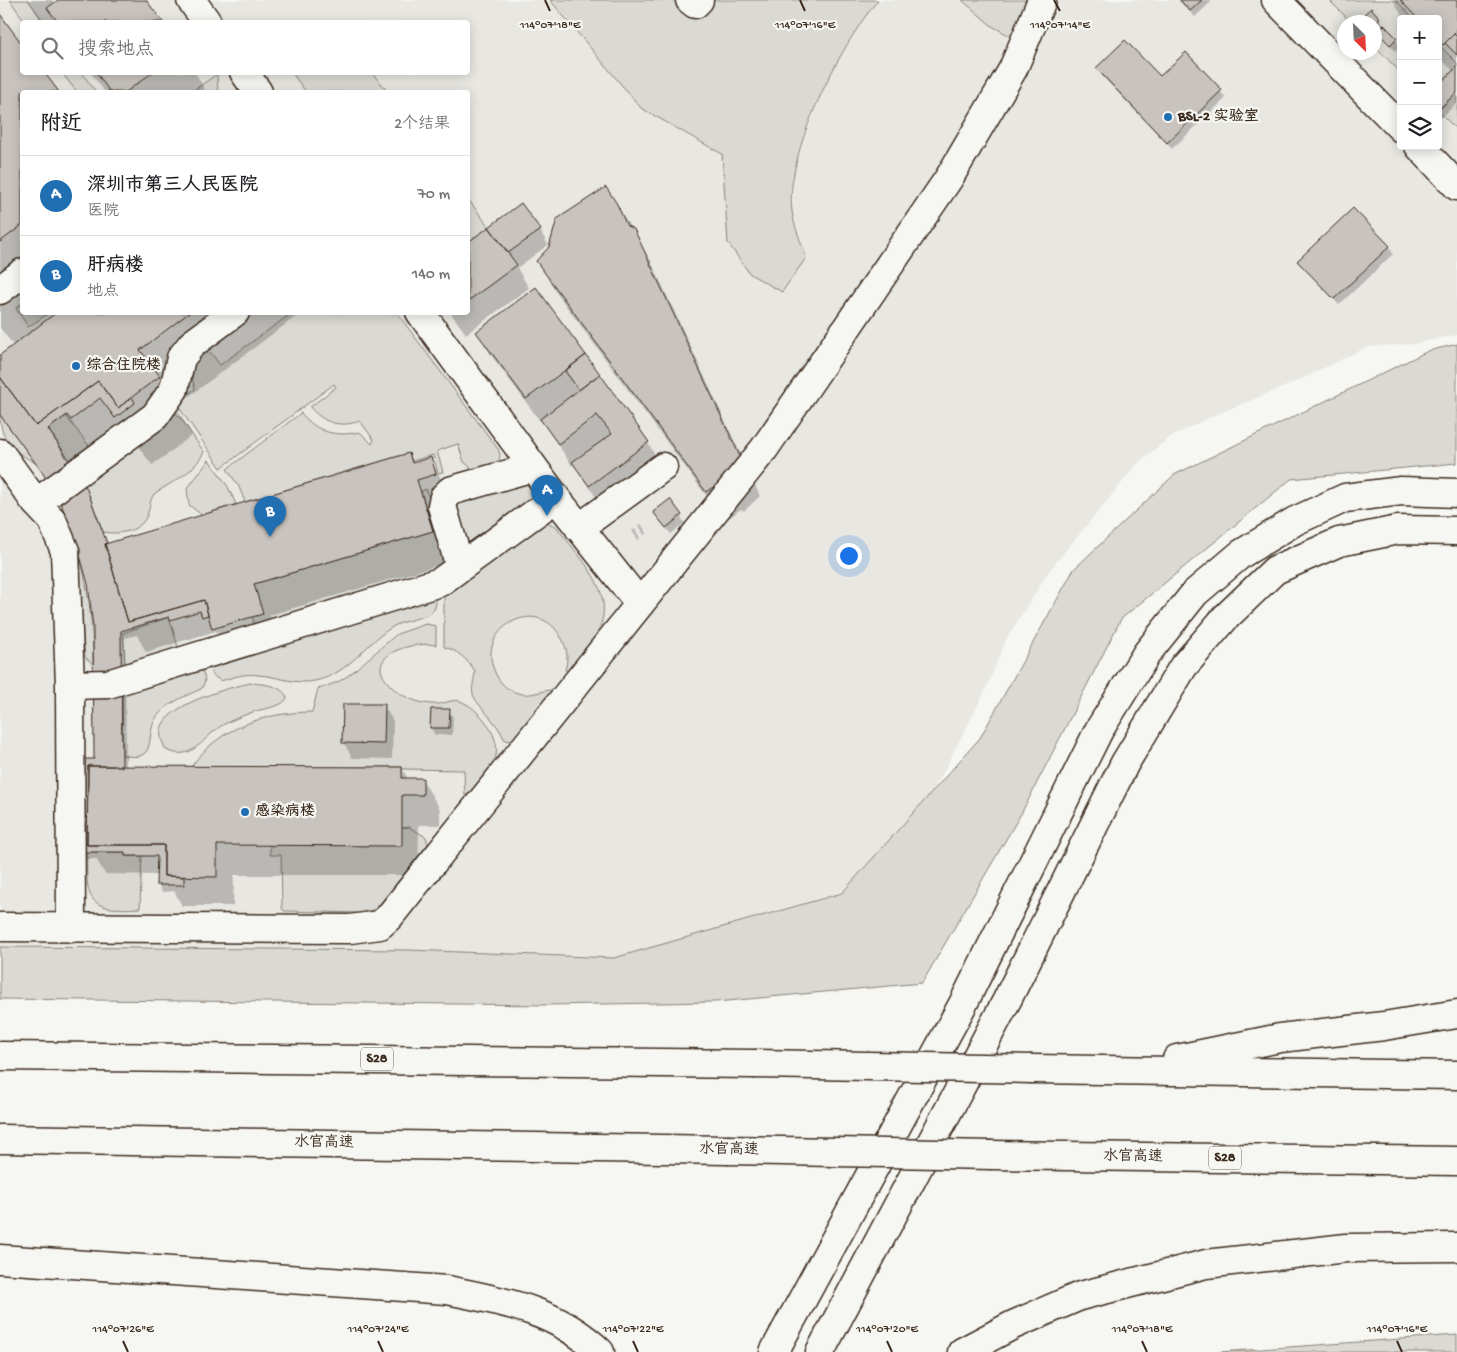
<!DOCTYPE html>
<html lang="zh">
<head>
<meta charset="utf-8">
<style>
  body { margin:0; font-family:"Gochi Hand","LXGW WenKai TC",sans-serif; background:#f2f2f2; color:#202124 }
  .controls { position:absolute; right:15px; top:15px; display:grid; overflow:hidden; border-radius:5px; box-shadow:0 2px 12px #0003 }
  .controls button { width:45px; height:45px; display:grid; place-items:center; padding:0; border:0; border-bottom:1px solid #e0e0e0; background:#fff; color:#202124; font:25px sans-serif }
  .compass { position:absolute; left:1337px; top:15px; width:45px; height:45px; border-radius:50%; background:#fff; box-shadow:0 2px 12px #0003; rotate:156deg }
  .you { position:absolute; left:848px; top:555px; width:18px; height:18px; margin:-12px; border:4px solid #fff; border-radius:50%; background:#1a73e8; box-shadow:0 0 0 8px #1a73e833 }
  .badge { display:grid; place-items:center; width:32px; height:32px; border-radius:50%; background:#1f6fb2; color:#fff; font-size:16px; font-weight:700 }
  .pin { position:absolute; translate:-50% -41px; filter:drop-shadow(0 1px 2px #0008) }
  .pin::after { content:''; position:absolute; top:26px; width:18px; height:15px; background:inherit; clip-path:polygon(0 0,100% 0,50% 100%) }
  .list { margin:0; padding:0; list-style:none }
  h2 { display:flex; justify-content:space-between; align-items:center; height:65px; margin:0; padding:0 20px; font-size:21px }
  h2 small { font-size:16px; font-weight:400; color:#757577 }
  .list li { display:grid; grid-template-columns:32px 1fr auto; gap:15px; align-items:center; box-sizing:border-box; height:80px; padding:0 20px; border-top:1px solid #e0e0e0 }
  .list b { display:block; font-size:19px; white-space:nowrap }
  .list p { margin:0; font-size:16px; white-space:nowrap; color:#757577 }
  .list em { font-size:16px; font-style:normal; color:#757577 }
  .icon { flex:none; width:28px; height:28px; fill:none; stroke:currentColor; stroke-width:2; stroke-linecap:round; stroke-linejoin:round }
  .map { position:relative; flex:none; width:1457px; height:1352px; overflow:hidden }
  .search { position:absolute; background:#fff; box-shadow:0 2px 12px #0003; left:20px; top:20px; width:450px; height:55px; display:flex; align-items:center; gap:12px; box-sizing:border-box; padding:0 18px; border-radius:5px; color:#757577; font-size:19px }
  .panel { position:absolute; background:#fff; box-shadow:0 2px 12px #0003; left:20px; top:90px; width:450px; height:225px; border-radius:5px }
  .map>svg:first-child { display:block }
</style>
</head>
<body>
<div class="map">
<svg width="1457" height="1352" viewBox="0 0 1457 1352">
  <rect width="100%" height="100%" fill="#f6f6f2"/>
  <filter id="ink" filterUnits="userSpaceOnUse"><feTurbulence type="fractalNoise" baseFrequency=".02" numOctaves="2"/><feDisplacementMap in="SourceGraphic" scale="10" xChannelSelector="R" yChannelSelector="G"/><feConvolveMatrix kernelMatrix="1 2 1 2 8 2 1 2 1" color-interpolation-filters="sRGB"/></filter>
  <g filter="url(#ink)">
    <!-- built -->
    <path fill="#e8e7e2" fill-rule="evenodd" d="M0 0H550L641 108 722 154 806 258 792 211 794 168 826 80 868 12 878 0H1457V335L1413 344 1367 347 1289 385 1212 416 1169 438 1139 462 1049 571 1007 638 985 691 943 773 904 829 842 892 615 958 512 959 409 950 0 947ZM1401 19H1438V146H1401ZM22 22H468V72H22ZM1344 22H1374V52H1344ZM22 92H468V312H22Z"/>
    <!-- green -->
    <path fill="#dad9d3" stroke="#8a8278" d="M10 0H28L44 22H25Z
      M550 0H878C841 44 784 154 792 211 794 227 802 243 806 258L782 292 750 274 728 243 722 154 641 108Z
      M962 0H1027L1012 37 992 26Z
      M1329 0H1396L1414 19H1401V73L1375 46 1374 22H1351Z
      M1438 44 1457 63V67L1438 85Z
      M62 73H82L96 92H77Z
      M292 73H372L388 92H306Z
      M217 74 218 92H191Z
      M1457 92V130L1438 111Z
      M468 199 489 227 468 242Z
      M22 303V312L49 313 28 327 16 308Z
      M292 313H397L498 449C506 464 486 470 474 470L464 462 458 444 437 451 443 472 438 473 433 455 412 461 409 453 245 502 239 487 227 469 301 413C318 433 335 437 360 432L372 444 374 440 360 421C340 428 323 423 310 407L336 387 334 384 221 468 176 403 195 389 189 365 201 354 211 353 220 365Z
      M1457 344V463L1291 479 1121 619 1022 812 922 983 716 1002 547 1005 0 999V947L409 950 614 958 842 893 980 738 1074 569 1174 475 1428 351Z
      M172 411 180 417 204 452C192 475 174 480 154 494 150 500 150 506 148 513 142 532 119 535 103 532L83 481Z
      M0 415 36 463C14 452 0 440 0 415Z
      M66 416 89 446 70 460 48 429Z
      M209 460 227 485 236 504 202 515 189 505 187 489Z
      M525 482 535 491V499L475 544 464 540 455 509 464 500Z
      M426 489C433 513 455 552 436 573L256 629 252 617 254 584 433 531 421 491Z
      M548 523 556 526C578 557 618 591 598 631 591 645 577 659 567 671L565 670C569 656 567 646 559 634 535 596 477 629 494 670 498 681 507 691 518 693 531 697 541 690 552 690L513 739 509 741 504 739C498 722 475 704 473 694 471 687 475 678 475 671 467 659 457 650 444 647V592L538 525Z
      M77 545C88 585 93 622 93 664L85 657C81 620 78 582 77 545Z
      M436 595C436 601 437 607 432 612 425 618 406 620 396 625 366 641 350 674 315 681 294 685 278 676 258 675 245 673 233 677 221 681L211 674 212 666Z
      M169 617 179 650 141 662 125 663 123 633Z
      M426 624 436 626V645C414 641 361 654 389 684 400 697 421 705 437 704 444 704 452 699 459 701 479 706 505 741 494 761 488 773 476 784 468 794L465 796 464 770 402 769V767H191C218 727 267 712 312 712L318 689 338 682 349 675 397 634Z
      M200 668C205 675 207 682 201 689 186 696 169 702 158 715 143 733 161 764 122 755L123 689Z
      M251 683C263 684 283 685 287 698 282 708 263 708 253 712 242 716 231 720 221 726 201 739 193 762 166 750 162 742 158 733 163 724 174 703 229 687 251 683Z
      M409 827 426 837 428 844 376 909 359 913 284 911 282 908 281 855H270V845Z
      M87 852H125V856H142L140 908C86 912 86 899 87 852Z
      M1457 1335V1352H1219Z"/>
    <!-- shadow -->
    <path fill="#0003" d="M28 0H52L54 4 60 0H144L161 22H42Z
      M1178 0H1213L1195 17Z
      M1393 0H1457V103L1441 118 1438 115V87L1454 72 1438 56V19H1404Z
      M1371 10 1396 39 1401 48V53L1398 48 1395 51 1378 31 1374 34V22H1364L1362 18Z
      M0 16 22 46V72H42L57 92H22V312H302L176 406 192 435 165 456 152 465 132 438 79 478 90 495 108 544 409 454 414 464 430 459 447 489 449 562 270 615 279 644 231 658 216 631 146 652 137 635 125 638 126 768H402L408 779H422L440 809V825H419L418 875H234L233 906H182L174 891 162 892 158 884V875L105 874 96 859H86L82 851V760H95L94 626 89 584 78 544 61 502 48 480 0 414V356L14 346 0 328Z
      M1186 54 1226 98 1172 149 1102 76 1098 68 1160 78Z
      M90 72H195L206 92H105Z
      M616 204 651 261 760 496 744 511 741 509 725 521 555 291 538 261Z
      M488 228 540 230 548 245 517 268 529 288 466 334 450 312H468V244Z
      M1389 246 1393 254 1339 305 1299 261Z
      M536 289 648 443 661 465 603 508 574 464 572 466 542 420 540 421 491 355 477 332Z
      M669 501 685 523 671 534 659 519Z
      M641 524 647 533 644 535 639 525Z
      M635 529 640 538 638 540 632 531Z
      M384 706 393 721 392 759 352 758 344 743Z
      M449 710 453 718 452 735H435L431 728Z"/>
    <!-- building -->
    <path fill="#c8c3be" stroke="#3b2a1e" d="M58 0H146L163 22H58L47 8Z
      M1180 0H1202L1190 11Z
      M1400 0H1457V31L1443 45 1438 40V19H1418Z
      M1371 8 1380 18 1374 24 1365 22 1360 18Z
      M0 14 22 44V72H44L59 92H22V225L0 242Z
      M1384 25 1397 38 1390 45 1377 32Z
      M1454 34 1457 37V55L1445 43Z
      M1125 40 1160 76 1186 52 1222 90 1167 143 1096 68Z
      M1457 67V92L1438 110V85Z
      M96 72H153L126 92H110Z
      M606 187 617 204 627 226 634 229 744 465 706 492 536 261 549 247 557 219Z
      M521 203 541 230 508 253 489 227Z
      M1353 208 1390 246 1334 299 1297 261Z
      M489 227 517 265 468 301V242Z
      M536 287 586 355 526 399 476 332Z
      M57 312H190L140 350 160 376 132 397 118 408 98 381 36 426 0 377V355Z
      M586 355 600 374 579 390 565 371Z
      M600 374 649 442 589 486 572 462 612 434 597 415 558 444 540 419Z
      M0 377 36 426 98 381 118 408 132 397 135 403 115 418 100 398 71 420 67 415 48 429 86 487 107 543 105 544 128 622 204 600 208 615 202 617 200 611 170 620 169 617 121 631 122 766H88L87 845H164V876L184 877V885H156L157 856H125V852H81V759H94L93 627 88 584 77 545 60 501 42 472 0 415Z
      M409 453 412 463 431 457 436 474 417 480 433 531 254 584 263 614 252 617 212 629 204 600 128 622 105 544Z
      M670 499 682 515 666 528 653 512Z
      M343 704H385L384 744 342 743Z
      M431 709H450L449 728H430Z
      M88 766 402 767V778H423V795H402V846L217 845V877L164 876V845H87Z"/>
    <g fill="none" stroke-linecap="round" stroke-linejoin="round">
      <!-- minor casing -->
      <g stroke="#3b2a1e" stroke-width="31">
        <path id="minor" d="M191 0 207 22
          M690 0 695 4 699 0
          M1276 0 1401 128
          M244 72 258 92
          M1419 146 1457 186
          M0 290 22 273
          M420 312 556 498 640 604
          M0 453 36 503 52 520 65 551 70 685 71 928
          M36 503 155 416 174 389 181 358 192 344 235 312
          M579 528 663 467
          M460 567 442 506 444 497 450 491 533 467
          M70 685 108 684 440 582 556 498
          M0 927 350 929 380 925 389 917 764 449 949 178 1013 69 1042 0"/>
      </g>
      <!-- highway casing -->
      <g stroke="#3b2a1e" stroke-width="31">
        <path id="highway" d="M0 1056 753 1064
          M1177 1059 1280 1038 1384 1026 1457 1014
          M1032 1069 1457 1075
          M0 1139 727 1150
          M992 1155 1457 1161
          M0 1259 447 1290C503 1301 558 1311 600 1352
          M774 1352 963 1004 1099 730 1147 653 1195 593 1241 554 1295 521 1345 498 1401 491 1457 493
          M820 1352 1007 1000 1125 763 1183 667 1225 618 1275 570 1339 542 1398 530 1457 531
          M962 1352 1013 1325 1080 1296 1206 1264 1346 1248 1457 1247"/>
      </g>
      <!-- minor -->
      <use href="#minor" stroke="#f6f6f2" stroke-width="28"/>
      <!-- highway -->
      <use href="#highway" stroke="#f6f6f2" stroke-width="28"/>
      <!-- highway-bridge casing -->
      <g stroke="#3b2a1e" stroke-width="31" stroke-linecap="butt">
        <path id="highway-bridge" d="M753 1064 1032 1069
          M727 1150 992 1155"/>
      </g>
      <!-- highway-bridge -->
      <use href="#highway-bridge" stroke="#f6f6f2" stroke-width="28"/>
    </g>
  </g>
  <!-- ticks -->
  <path fill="none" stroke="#3b2a1e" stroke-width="2" d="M545 0 550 11M800 0 805 11M1054 0 1060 11M123 1341 128 1352M378 1341 383 1352M633 1341 638 1352M887 1341 892 1352M1142 1341 1147 1352M1397 1341 1402 1352"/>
  <!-- markers -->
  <g fill="#1f6fb2" stroke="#f6f6f2" stroke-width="2">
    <circle cx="1168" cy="117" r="5"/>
    <circle cx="76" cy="366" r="5"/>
    <circle cx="245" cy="812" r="5"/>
  </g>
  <g text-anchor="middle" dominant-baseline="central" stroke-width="4.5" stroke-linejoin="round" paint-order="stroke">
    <!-- shield labels -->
    <g fill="#f6f6f2" stroke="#73675e" stroke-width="1">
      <rect x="361" y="1047.5" width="32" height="23" rx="4"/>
      <rect x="1209" y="1146.5" width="32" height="23" rx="4"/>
    </g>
    <g font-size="14" font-weight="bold" fill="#3b2a1e">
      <text x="377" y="1059">S28</text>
      <text x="1225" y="1158">S28</text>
    </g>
    <!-- poi labels -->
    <g font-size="15" font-weight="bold" fill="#3b2a1e" stroke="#f6f6f2" text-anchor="start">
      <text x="1178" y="117">BSL-2 实验室</text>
      <text x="86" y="366">综合住院楼</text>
      <text x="255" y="812">感染病楼</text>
    </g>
    <!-- street labels -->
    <g font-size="15" fill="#3b2a1e" stroke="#f6f6f2">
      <text transform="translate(324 1143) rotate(1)">水官高速</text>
      <text transform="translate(729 1150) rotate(1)">水官高速</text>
      <text transform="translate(1133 1157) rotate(1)">水官高速</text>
    </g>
  </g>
  <g font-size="12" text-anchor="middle" fill="#3b2a1e" stroke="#f6f6f2" stroke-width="4.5" stroke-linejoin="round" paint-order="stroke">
    <text x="550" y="28">114°07'18"E</text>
    <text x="805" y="28">114°07'16"E</text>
    <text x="1060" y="28">114°07'14"E</text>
    <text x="123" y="1332">114°07'26"E</text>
    <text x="378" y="1332">114°07'24"E</text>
    <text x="633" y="1332">114°07'22"E</text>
    <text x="887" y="1332">114°07'20"E</text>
    <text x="1142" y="1332">114°07'18"E</text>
    <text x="1397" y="1332">114°07'16"E</text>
  </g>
</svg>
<div class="controls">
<button>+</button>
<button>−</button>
<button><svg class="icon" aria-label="layers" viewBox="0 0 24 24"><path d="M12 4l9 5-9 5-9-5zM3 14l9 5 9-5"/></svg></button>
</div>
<svg class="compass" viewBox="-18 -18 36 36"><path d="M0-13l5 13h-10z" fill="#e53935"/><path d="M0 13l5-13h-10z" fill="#757577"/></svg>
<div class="you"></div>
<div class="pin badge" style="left:547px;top:516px">A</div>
<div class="pin badge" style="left:270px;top:537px">B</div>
<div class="search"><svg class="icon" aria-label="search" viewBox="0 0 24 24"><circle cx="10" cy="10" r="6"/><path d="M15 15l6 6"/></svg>搜索地点</div>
<section class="panel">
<h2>附近<small>2个结果</small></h2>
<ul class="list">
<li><span class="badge">A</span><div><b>深圳市第三人民医院</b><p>医院</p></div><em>70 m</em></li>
<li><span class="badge">B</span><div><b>肝病楼</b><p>地点</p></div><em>140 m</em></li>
</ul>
</section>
</div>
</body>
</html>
